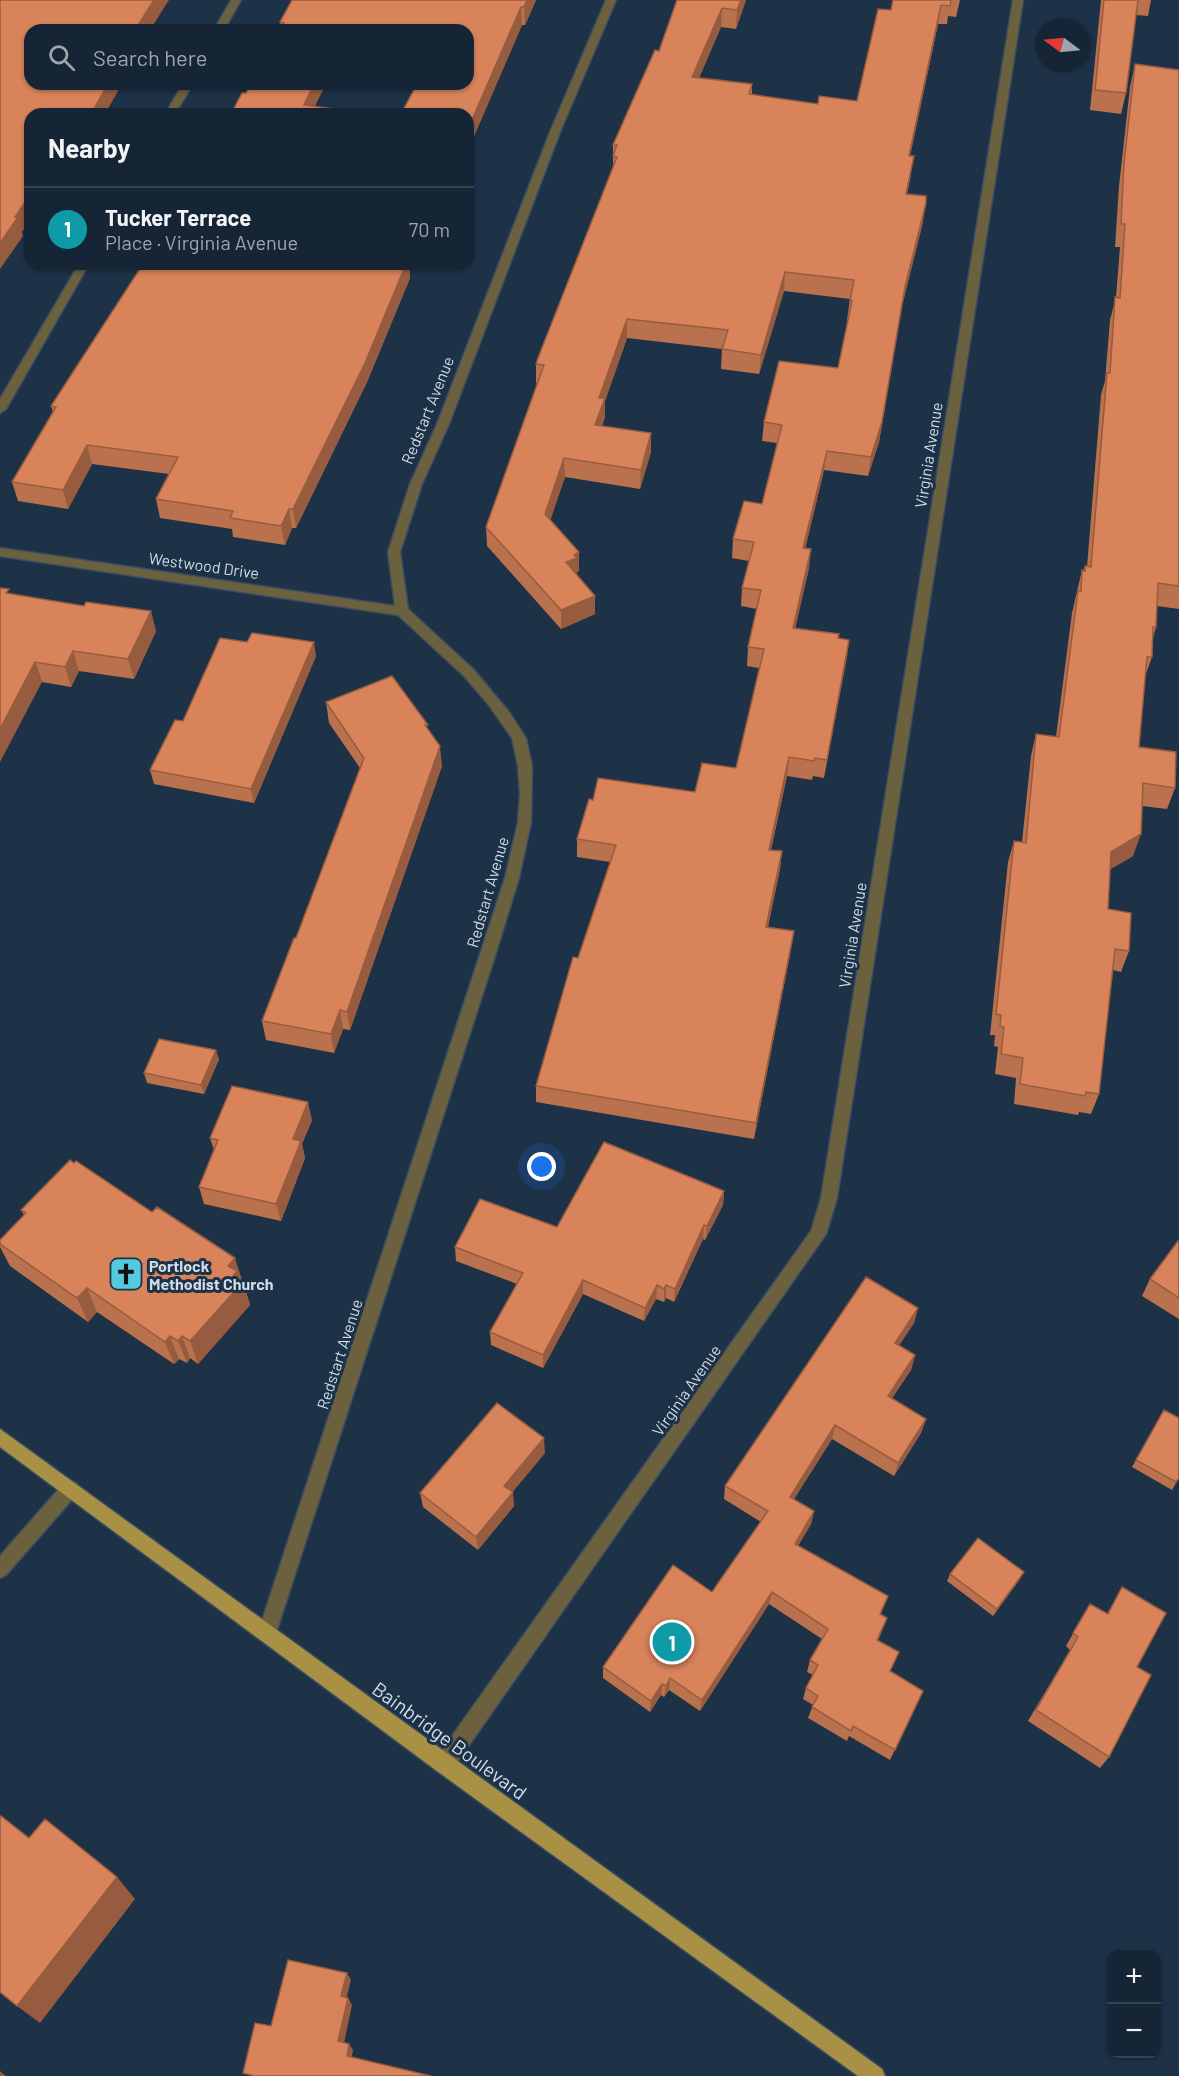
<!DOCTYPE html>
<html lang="en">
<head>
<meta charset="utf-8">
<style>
  body { margin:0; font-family:Barlow,sans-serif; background:#233141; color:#f1f3f6 }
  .controls { position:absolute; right:18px; bottom:18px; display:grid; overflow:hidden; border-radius:12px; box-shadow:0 2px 4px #0004 }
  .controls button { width:54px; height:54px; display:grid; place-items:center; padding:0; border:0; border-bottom:2px solid #354250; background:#162535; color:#f1f3f6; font:30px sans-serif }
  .compass { position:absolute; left:1035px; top:18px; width:54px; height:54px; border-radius:50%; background:#162535; box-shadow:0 2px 4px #0004; rotate:286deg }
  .you { position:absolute; left:542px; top:1167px; width:21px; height:21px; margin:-15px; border:4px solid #fff; border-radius:50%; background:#1a73e8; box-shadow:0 0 0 9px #1a73e833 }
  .badge { display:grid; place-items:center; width:39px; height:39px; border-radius:50%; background:#b45309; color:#fff; font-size:20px; font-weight:700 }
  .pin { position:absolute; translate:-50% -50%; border:3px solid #fff; box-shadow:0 2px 6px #0006 }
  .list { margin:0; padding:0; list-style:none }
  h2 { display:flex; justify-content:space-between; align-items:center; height:78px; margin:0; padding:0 24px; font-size:26px }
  h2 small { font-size:20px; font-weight:400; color:#9ea5ad }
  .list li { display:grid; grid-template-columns:39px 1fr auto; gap:18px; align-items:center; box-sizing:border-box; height:84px; padding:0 24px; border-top:2px solid #354250 }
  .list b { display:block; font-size:22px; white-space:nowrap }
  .list p { margin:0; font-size:20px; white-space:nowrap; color:#9ea5ad }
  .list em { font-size:20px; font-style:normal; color:#9ea5ad }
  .icon { flex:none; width:33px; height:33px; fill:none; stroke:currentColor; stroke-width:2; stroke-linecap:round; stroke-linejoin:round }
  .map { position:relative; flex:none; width:1179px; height:2076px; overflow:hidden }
  .search { position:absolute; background:#162535; box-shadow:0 2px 4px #0004; left:24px; top:24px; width:450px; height:66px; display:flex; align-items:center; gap:15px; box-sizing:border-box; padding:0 21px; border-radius:18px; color:#9ea5ad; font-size:22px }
  .panel { position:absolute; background:#162535; box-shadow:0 2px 4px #0004; left:24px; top:108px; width:450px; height:162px; border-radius:18px }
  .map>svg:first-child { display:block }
</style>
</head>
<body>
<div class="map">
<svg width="1179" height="2076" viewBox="0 0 1179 2076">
  <rect width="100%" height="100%" fill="#1d3147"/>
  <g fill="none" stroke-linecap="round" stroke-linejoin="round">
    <!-- minor casing -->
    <g stroke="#394c61" stroke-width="3">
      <path id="minor" d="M231 0H241L224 30H214Z
        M606 0H616L560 132 449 424 422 484 400 552 408 609 474 670 509 712 526 738 532 766 531 822 519 878 494 959 276 1633 273 1639 267 1642 261 1639 258 1633 505 878 518 822 520 794 518 766 512 738 488 704 464 676 398 615 0 556V548L395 606 388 552 410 484 437 424 550 132Z
        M1013 0H1023L837 1198 826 1234 451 1771 444 1773 437 1771 435 1764 437 1757 811 1231 821 1198Z
        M183 84H193L175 114H165Z
        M79 264H89L6 409 0 413V399Z
        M70 1481 76 1483 79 1489 76 1495 6 1575 0 1578V1556L64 1483Z"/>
    </g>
    <!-- major casing -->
    <g stroke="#394c61" stroke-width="3">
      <path id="major" d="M0 1429 882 2069 885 2076H858L437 1771 0 1447Z"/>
    </g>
    <!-- minor -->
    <use href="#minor" fill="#6c613e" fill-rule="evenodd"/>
    <!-- major -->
    <use href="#major" fill="#a89144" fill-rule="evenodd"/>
  </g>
  <!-- wall -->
  <path fill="#ba714d" d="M292 0H536L525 25H522L468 150V30L281 29 280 22Z
    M676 0H746L736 29 721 27 699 78 752 84V95L818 104 857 101 891 10 893 0H960L956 17 948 16 947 24H938L910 156 911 175 907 194 923 222 902 306 879 442 868 476 824 470 805 548 809 568 795 628 849 640 824 778 813 776 812 780 787 776 771 850 782 851 780 869 768 927 791 949 754 1139 536 1102V1086L610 862 577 857V839L593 800 695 792 736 768 759 668 747 666 748 647 757 609 741 606 742 588 749 561 732 558 733 539 762 504 777 443 762 441 764 422 838 368 848 320H847L850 299 784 291 759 374 721 369 722 349 627 338 605 401V417L602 426 651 433V452L640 489 565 477 550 520 579 552V571L577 572V575L595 614 561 629 487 546 486 527 538 383H536V364L613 168V145L659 51 676 2Z
    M1101 0H1151L1148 16 1136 15 1126 93 1121 114 1090 110Z
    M1135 64 1179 70V609L1157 606 1156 627 1153 638 1152 657 1145 677 1139 747 1175 788 1167 809 1142 806 1133 856 1110 869 1108 909 1129 951 1121 972 1113 970 1099 1094 1091 1114 1079 1112 1078 1115 1014 1104 1016 1078 995 1074 998 1047 994 1046 995 1035H990L1008 862 1014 841 1022 842 1031 756 1036 734 1056 737 1072 613 1082 570H1084L1085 566 1087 567 1101 395 1105 381 1110 320 1116 297 1120 247H1115L1119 186 1130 87Z
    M143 264H409L410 278 367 382 296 528H292L285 545 233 537 232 529 160 518 156 499 169 474 92 464 68 509 18 501 12 482 53 412 51 406Z
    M10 594 156 631 134 679 79 671 71 687 42 682Z
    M316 656 254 803 154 784 150 770 183 721Z
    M326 702 429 731 442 766 350 1030 343 1029 334 1053 266 1040 262 1021 296 938 360 768 329 723Z
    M219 1059 204 1094 147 1083 144 1073Z
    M312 1120 302 1144 305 1158 281 1221 204 1204 199 1187 214 1150 210 1138Z
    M724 1191 723 1205 705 1240 703 1239 674 1302 666 1298 664 1302 656 1299 644 1321 583 1294 543 1368 491 1345 490 1332 517 1284 456 1261 455 1247 557 1227Z
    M21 1210 242 1281 243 1282 250 1305 198 1364 190 1358 187 1363 179 1359 174 1364 97 1312 88 1322 10 1266 0 1247V1240L24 1215Z
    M1179 1242V1319L1142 1296 1150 1279Z
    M918 1308 914 1323 899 1345 915 1355 911 1370 892 1398 926 1419 921 1433 894 1476 832 1439 794 1499 814 1511 811 1524 798 1546 888 1596 881 1614 887 1618 878 1641 899 1652 890 1671 923 1691 890 1760 849 1736 847 1741 808 1718 813 1705 803 1699 806 1688 813 1675 807 1672 810 1660 822 1639 769 1604 700 1711 669 1690 664 1697 661 1695 650 1712 603 1678V1667L712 1592 761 1522 724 1499 725 1486Z
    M1164 1410 1179 1478 1172 1490 1132 1467Z
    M545 1453 512 1492 514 1506 478 1550 423 1507 420 1493Z
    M950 1574 1020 1579 993 1616 947 1581Z
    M1122 1587 1137 1667 1109 1757 1100 1768 1028 1721 1070 1650 1066 1646 1090 1604 1107 1614Z"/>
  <!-- shaded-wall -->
  <path fill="#975c3f" d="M154 0H169L150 30H135Z
    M527 0H536L525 25 524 7Z
    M741 0H746L736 29 737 10Z
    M941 5 938 24 906 175 909 156Z
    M521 7 522 25 468 150V129Z
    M722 8 721 27 691 96 692 77Z
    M108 84H122L105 114H91Z
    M314 84H326L311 114 304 105Z
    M30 195V221L22 232 23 236 0 269V243L15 217Z
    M926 203 923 222 902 306 879 442 868 476 871 457 905 287Z
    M403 264H409L410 278 367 382 296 528 293 509Z
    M785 272 784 291 759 374 761 355Z
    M627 319V338L605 401V417L595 444V425L599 398Z
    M651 433V452L640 489 641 470Z
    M87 445 92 464 68 509 63 490Z
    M827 451 824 470 801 567 803 548Z
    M564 458 565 477 546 533 545 514Z
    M289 509 292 528 285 545 281 526Z
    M811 549 809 568 791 647 793 628Z
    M579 552V571L577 572V577L566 562 574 555Z
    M595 596V614L561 629V610Z
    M151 611 156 631 134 679 128 659Z
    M849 640 847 658 824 778 827 760Z
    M314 642 316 656 254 803 251 789Z
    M73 651 79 671 71 687 65 667Z
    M35 662 42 682 0 762V729Z
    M440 746 442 766 350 1030 347 1012Z
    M789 757 787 776 767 867 769 850Z
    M1141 834 1133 856 1104 873 1111 852Z
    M782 851 780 869 764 944 766 927Z
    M794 931 791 949 754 1139 756 1123Z
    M340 1010 343 1029 334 1053 331 1034Z
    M216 1050 219 1059 204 1094 201 1085Z
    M308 1102 312 1120 302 1144 305 1158 281 1221 276 1204 293 1139Z
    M724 1191 723 1205 705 1240 707 1226Z
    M704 1225 703 1239 674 1302 675 1289Z
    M235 1258 250 1305 198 1364 190 1341 228 1266Z
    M583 1280V1294L543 1368V1355Z
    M657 1285 656 1299 644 1321 645 1308Z
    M666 1285V1298L664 1302V1289Z
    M87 1288 97 1312 88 1322 77 1298Z
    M918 1308 914 1323 891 1358 895 1343Z
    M170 1336 179 1359 174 1364 165 1342Z
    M182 1336 190 1358 187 1363 178 1341Z
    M915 1355 911 1370 884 1410 888 1396Z
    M926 1419 921 1433 894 1476 898 1463Z
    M835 1425 832 1439 787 1510 790 1497Z
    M544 1438 545 1453 506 1500 504 1486Z
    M513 1492 514 1506 478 1550 476 1537Z
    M814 1511 811 1524 792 1556 795 1544Z
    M1024 1572 1020 1579 993 1616 997 1609Z
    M772 1592 769 1604 700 1711 702 1700Z
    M670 1678 669 1690 664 1697 666 1686Z
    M662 1684 661 1695 650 1712 651 1701Z
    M117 1877 135 1899 40 2023 17 2006Z
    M347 1973 351 1980 345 2004 341 1996Z
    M348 1998 352 2005 343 2048 338 2041Z
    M349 2044 353 2050 351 2062 347 2056Z
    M0 2071 2 2073 6 2076H0Z"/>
  <!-- building -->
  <path fill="#d8835a" stroke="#975c3f" stroke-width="1.5" d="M0 0H154L135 30H30V84H108L91 114H30V195L15 217H18L0 243Z
    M292 0H527L524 7H521L468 129V114H401L417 84H468V30H280L284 23 280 22Z
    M677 0H741L737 10 722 8 692 77 752 84 749 94 818 104 819 96 857 101 878 9 891 10 893 0H951L950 6 941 5 909 156H914L906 194 926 196V203L905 287 882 422 871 457 827 451 803 548 811 549 793 628 839 634 838 638 849 640 827 760 815 758 814 761 789 757 769 850 782 851 766 927 794 931 756 1123 536 1086 573 957 578 958 616 845 577 839 589 799 593 800 598 778 695 792 702 763 736 768 764 649 748 647 761 590 742 588 754 542 733 539 744 501 762 504 782 425 764 422 779 361 838 368 852 301H850L854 280 785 272 761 355 722 349 728 330 627 319 599 398H605L595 425 651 433 641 470 564 458 545 514 579 552 574 555 577 558 566 562 595 596 561 610 486 527 544 365 536 364 538 358 617 157 613 156 617 145H613L655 50 659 51Z
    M1104 0H1138L1126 93 1095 90Z
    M1135 64 1179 70V586L1158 583 1156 627H1153L1152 657H1147L1139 747 1176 752 1175 788 1143 783 1141 834 1111 852 1108 909 1131 913 1129 951 1115 949 1099 1094 1086 1092 1085 1096 1020 1084 1023 1058 1001 1054 1004 1027 1000 1026 1001 1015 996 1014 1014 841 1026 843 1036 734 1059 737 1078 591H1081L1082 570 1085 571V566L1091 567 1107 373H1110L1115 297 1120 298 1125 224H1121L1124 163Z
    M251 84H314L304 105 373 114H231L242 93H246Z
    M143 264H406L365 363 293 509H289L281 526 230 518 233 511 156 499 178 457 87 445 63 490 12 482 56 407 51 406Z
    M0 588 9 589 6 593 84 606 86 602 151 611 128 659 73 651 65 667 35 662 0 729Z
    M252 633 314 642 251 789 150 770 175 720 183 721 220 638 247 642Z
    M392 676 428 725H425L440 746 347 1012 340 1010 331 1034 262 1021 294 938H296L364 758 326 702Z
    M159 1039 216 1050 201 1085 144 1073Z
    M232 1086 308 1102 293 1139 301 1141 276 1204 199 1187 218 1140 210 1138Z
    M604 1142 724 1191 707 1226 704 1225 675 1289 666 1285 664 1289 657 1285 645 1308 583 1280 543 1355 490 1332 523 1273 455 1247 480 1199 557 1227Z
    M70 1160 74 1163 76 1161 152 1212 157 1207 235 1258 228 1266 237 1271 233 1276 243 1282 190 1341 182 1336 178 1341 170 1336 165 1342 87 1288 77 1298 0 1244V1240L26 1213 21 1210Z
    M1178 1241 1179 1242V1298L1150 1279Z
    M866 1277 918 1308 895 1343 915 1355 888 1396 926 1419 898 1463 835 1425 790 1497 814 1511 795 1544 888 1596 880 1614 887 1618 877 1640 899 1652 890 1671 923 1691 895 1750 853 1726 851 1731 812 1707 818 1696 806 1688 818 1665 810 1660 828 1629 772 1592 702 1700 670 1678 666 1686 662 1684 651 1701 603 1667 673 1565 712 1592 768 1511 725 1486Z
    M497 1403 544 1438 504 1486 513 1492 476 1537 420 1493Z
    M1164 1410 1179 1418V1478L1176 1482 1136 1460Z
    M978 1538 1024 1572 997 1609 950 1574Z
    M1122 1587 1166 1613 1137 1667 1151 1675 1109 1757 1036 1710 1078 1637 1073 1633 1090 1604 1108 1614Z
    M0 1816H1L29 1838 45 1819 117 1877 17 2006 0 1992Z
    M288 1960 347 1973 341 1996 348 1998 338 2041 349 2044 347 2056 431 2076H254L243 2073 255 2023 271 2026Z"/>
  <!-- icons -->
  <defs>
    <g id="church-square" transform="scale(1.725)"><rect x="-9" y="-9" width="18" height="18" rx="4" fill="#55cade" stroke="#1d3147"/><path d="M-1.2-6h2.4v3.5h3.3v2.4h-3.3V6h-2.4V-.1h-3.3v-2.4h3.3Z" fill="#111"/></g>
  </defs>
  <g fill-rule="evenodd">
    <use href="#church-square" x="126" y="1274"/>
  </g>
  <g text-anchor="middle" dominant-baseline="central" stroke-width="6" stroke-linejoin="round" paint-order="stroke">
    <!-- street labels -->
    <g font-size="16" fill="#cfdcea" stroke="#1d3147">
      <text transform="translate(427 410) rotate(-68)">Redstart Avenue</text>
      <text transform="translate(928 455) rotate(-81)">Virginia Avenue</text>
      <text transform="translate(204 565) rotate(8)">Westwood Drive</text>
      <text transform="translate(487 892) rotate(-74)">Redstart Avenue</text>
      <text transform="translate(852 935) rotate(-81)">Virginia Avenue</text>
      <text transform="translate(339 1354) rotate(-72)">Redstart Avenue</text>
      <text transform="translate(686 1390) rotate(-55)">Virginia Avenue</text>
    </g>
    <!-- poi labels -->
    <g font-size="16" font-weight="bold" fill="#cfdcea" stroke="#1d3147" text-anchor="start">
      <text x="149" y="1265">Portlock<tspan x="149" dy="18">Methodist Church</tspan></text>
    </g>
    <!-- near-street labels -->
    <g font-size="20" fill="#cfdcea" stroke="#1d3147">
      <text transform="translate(450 1740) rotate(36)">Bainbridge Boulevard</text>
    </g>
  </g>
</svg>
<div class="controls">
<button>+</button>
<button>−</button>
</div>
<svg class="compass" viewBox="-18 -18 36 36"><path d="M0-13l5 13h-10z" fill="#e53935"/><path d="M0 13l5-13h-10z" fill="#9ea5ad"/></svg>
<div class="you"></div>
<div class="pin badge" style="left:672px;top:1642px;background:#0f9aa8">1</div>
<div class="search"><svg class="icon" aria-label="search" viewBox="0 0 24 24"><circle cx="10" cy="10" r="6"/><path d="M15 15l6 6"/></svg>Search here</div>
<section class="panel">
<h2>Nearby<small></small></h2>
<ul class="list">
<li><span class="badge" style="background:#0f9aa8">1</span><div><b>Tucker Terrace</b><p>Place · Virginia Avenue</p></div><em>70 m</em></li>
</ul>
</section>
</div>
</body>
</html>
